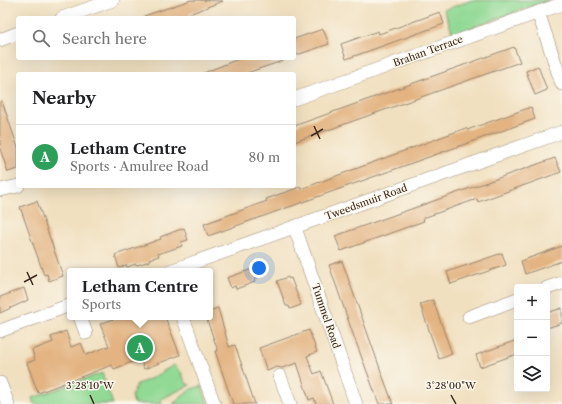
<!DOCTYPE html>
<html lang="en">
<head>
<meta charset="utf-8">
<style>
  body { margin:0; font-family:"Libre Caslon Text",serif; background:#f2f2f2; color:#202124 }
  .controls { position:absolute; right:12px; bottom:12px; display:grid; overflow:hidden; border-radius:4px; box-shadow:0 4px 16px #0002 }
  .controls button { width:36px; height:36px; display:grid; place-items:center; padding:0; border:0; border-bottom:1px solid #e0e0e0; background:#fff; color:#202124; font:20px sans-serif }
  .you { position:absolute; left:259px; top:268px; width:14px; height:14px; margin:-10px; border:3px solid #fff; border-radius:50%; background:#1a73e8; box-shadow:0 0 0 6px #1a73e833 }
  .badge { display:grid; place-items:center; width:26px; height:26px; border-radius:50%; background:#2563eb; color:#fff; font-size:13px; font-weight:700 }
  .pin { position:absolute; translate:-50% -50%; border:2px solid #fff; box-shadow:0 1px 4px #0006 }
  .popup { position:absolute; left:67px; top:268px; width:146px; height:52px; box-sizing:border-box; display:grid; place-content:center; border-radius:4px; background:#fff; filter:drop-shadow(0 1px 3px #0005); font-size:13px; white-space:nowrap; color:#757577 }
  .popup b { font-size:15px; color:#202124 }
  .popup::after { content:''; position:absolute; left:50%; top:100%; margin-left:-8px; border:8px solid transparent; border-top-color:#fff }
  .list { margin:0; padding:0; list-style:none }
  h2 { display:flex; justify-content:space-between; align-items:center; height:52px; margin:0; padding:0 16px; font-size:17px }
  h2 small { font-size:13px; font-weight:400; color:#757577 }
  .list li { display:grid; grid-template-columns:26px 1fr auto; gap:12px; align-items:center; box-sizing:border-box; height:64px; padding:0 16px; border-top:1px solid #e0e0e0 }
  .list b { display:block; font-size:15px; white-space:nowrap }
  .list p { margin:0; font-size:13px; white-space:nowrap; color:#757577 }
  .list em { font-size:13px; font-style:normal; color:#757577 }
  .icon { flex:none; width:22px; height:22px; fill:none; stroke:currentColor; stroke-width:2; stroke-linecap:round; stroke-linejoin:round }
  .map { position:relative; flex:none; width:562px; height:404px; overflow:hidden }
  .search { position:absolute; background:#fff; box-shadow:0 4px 16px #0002; left:16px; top:16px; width:280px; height:44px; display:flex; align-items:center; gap:10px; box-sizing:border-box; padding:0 14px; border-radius:4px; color:#757577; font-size:15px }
  .panel { position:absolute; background:#fff; box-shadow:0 4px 16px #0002; left:16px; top:72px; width:280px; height:116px; border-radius:4px }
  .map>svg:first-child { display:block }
</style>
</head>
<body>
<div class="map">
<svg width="562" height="404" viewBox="0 0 562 404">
  <rect width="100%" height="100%" fill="#fbf7ec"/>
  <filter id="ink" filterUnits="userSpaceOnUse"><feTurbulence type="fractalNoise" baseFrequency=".025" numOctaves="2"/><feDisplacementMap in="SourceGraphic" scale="8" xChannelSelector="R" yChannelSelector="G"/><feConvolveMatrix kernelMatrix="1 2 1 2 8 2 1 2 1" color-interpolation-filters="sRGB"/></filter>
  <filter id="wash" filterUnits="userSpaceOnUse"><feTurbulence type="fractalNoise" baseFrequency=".012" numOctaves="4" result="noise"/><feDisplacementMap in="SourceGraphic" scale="16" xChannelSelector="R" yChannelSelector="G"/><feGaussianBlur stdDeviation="0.9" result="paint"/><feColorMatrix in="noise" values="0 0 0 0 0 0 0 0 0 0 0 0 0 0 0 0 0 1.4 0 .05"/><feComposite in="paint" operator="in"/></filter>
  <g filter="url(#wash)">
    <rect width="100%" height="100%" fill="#f1e0c0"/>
    <!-- green -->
    <path fill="#91d994" stroke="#668259" d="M472 0H550L453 34 444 10Z
      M174 365 181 372 186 383 190 385 161 399 162 404H134L132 396 137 384 148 380Z
      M102 373 113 404H34L32 398Z
      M202 386 208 404H173L191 389Z"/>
    <g id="blocks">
      <!-- building -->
      <path fill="#e3b381" d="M191 0 223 1 189 14 191 18H145L144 16Z
        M440 12 444 24 346 59 341 44 378 31 379 34Z
        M323 29 329 44 294 56V39Z
        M514 47 520 62 294 142V126Z
        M241 58H285V60L244 74H201Z
        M538 66 547 90 535 95 526 71Z
        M2 101 18 148V169L8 172 0 149V102Z
        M531 107 535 119 208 236 204 224 267 201 266 199 300 187 301 189 466 128 467 130Z
        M555 158 561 172 478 202 477 199 423 218 424 221 341 251 335 236Z
        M37 201 63 276 49 281 47 274 44 275 20 207Z
        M184 228 188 240 181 242 182 246 158 254 159 256 149 259 150 261 137 265 136 264 127 267 126 265 119 268 115 255 161 239 160 237Z
        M562 246V261L525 274 521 261Z
        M502 253 506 265 451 284 447 272Z
        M342 261 383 377 393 404H379L353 334 329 265Z
        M255 268 258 278 254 279 255 282 236 289 235 286 231 288 227 278Z
        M288 277 289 279 291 278 301 305 290 309 289 306H286L277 281Z
        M24 288 28 300 0 313V297Z
        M433 300 452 354 439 359 420 304Z
        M218 308 229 347 235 345 255 404H233L215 351H218L206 317H210V311Z
        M562 308V323L547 328V313Z
        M119 317H165L180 355 144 369 140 359 114 369 112 365 38 393 27 363 35 360 32 350 53 342 51 337 66 331 71 347 81 343 86 355 109 346 100 324Z
        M309 330 317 352 307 356 314 374 321 371 333 404H316L314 398 309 400 297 363 282 368 277 367 267 371 259 348Z
        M517 340V354L480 367 476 355Z"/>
    </g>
  </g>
  <g filter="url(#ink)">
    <use href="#blocks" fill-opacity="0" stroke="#96856f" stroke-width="1"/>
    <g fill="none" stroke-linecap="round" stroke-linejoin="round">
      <!-- minor casing -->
      <g stroke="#96856f" stroke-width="14">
        <path id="minor" d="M538 12 562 84
          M62 18 113 0
          M0 40 18 33
          M294 99 562 4
          M0 190 18 186
          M295 228 356 404
          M170 271 562 132
          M547 288 562 283
          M80 317 86 333
          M183 317 214 404
          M469 317 517 299
          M0 331 70 305
          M280 376 290 404
          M0 383 8 404"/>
      </g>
      <!-- minor -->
      <use href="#minor" stroke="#fff" stroke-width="13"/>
    </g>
  </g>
  <!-- ticks -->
  <path fill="none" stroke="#3b2a1e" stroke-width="1.5" d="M314 126 320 139M311 136 323 129M27 272 33 285M24 282 37 275M90 395 94 404M451 395 456 404"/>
  <g text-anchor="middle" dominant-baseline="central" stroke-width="3" stroke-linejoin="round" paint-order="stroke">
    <!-- street labels -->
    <g font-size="10" fill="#3b2a1e" stroke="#fbf7ec">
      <text transform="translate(428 51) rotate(-20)">Brahan Terrace</text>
      <text transform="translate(366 202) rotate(-20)">Tweedsmuir Road</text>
      <text transform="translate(326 316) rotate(71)">Tummel Road</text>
    </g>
  </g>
  <g font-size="10" text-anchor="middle" fill="#3b2a1e" stroke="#fbf7ec" stroke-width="3" stroke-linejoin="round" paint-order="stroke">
    <text x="90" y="389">3°28'10"W</text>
    <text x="451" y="389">3°28'00"W</text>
  </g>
</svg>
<div class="controls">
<button>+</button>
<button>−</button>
<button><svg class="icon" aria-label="layers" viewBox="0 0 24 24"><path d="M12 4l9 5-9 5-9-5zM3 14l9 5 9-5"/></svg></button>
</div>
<div class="you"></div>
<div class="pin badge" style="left:140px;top:348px;background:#2e9e5b">A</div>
<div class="popup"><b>Letham Centre</b>Sports</div>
<div class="search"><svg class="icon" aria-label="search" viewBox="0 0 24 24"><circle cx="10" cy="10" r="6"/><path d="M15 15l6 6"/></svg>Search here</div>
<section class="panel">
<h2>Nearby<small></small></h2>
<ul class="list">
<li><span class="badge" style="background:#2e9e5b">A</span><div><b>Letham Centre</b><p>Sports · Amulree Road</p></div><em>80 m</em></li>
</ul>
</section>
</div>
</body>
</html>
